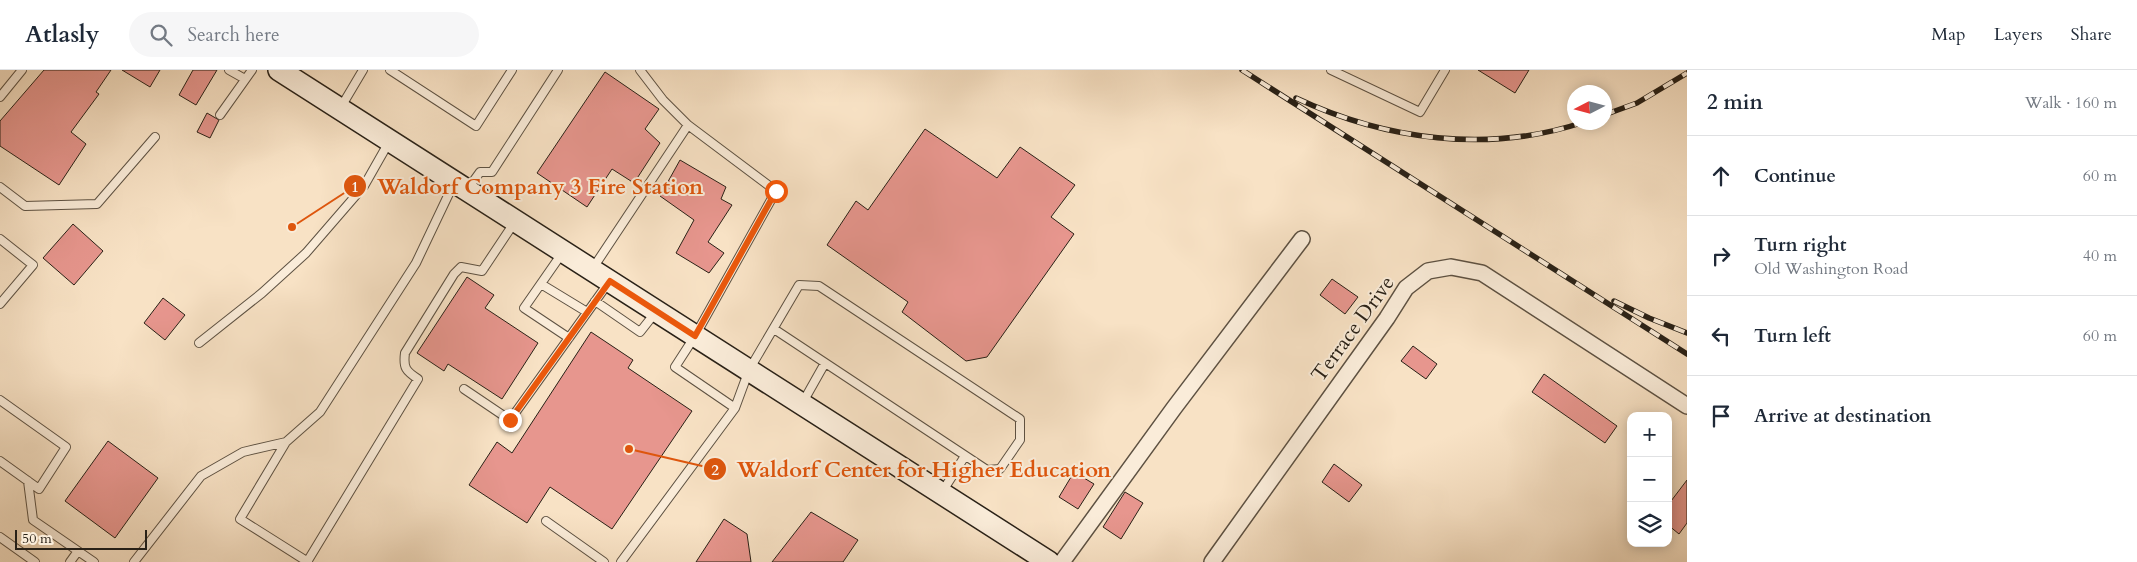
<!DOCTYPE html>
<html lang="en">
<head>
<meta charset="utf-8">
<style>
  body { margin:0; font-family:Cardo,serif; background:#f6f6f7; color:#1f2937 }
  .controls { position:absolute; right:15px; bottom:15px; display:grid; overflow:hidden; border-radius:10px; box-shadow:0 2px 12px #0003 }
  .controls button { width:45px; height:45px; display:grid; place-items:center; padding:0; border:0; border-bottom:1px solid #e0e1e3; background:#fff; color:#1f2937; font:25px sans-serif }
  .compass { position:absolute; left:1567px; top:15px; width:45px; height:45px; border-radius:50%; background:#fff; box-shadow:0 2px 12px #0003; rotate:264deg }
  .scale { position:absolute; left:15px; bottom:12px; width:132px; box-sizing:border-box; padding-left:5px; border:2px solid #292117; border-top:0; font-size:14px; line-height:18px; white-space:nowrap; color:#292117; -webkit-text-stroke:4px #faecd9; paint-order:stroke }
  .stop { position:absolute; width:15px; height:15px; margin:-11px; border:4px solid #ea580c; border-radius:50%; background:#fff }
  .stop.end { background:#ea580c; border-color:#fff; box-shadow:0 1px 5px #0008 }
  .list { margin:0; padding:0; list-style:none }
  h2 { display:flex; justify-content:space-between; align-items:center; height:65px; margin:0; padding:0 20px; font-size:21px }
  h2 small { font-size:16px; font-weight:400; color:#747a83 }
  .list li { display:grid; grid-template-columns:32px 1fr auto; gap:15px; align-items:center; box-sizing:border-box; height:80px; padding:0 20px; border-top:1px solid #e0e1e3 }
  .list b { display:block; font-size:19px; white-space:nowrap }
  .list p { margin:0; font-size:16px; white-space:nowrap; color:#747a83 }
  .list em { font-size:16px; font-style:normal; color:#747a83 }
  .icon { flex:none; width:28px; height:28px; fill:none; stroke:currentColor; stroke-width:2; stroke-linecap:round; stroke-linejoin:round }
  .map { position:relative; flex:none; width:1687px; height:492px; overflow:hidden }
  header { display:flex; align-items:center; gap:30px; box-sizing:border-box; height:70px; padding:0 25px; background:#fff; border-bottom:1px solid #e0e1e3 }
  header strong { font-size:24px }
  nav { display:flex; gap:28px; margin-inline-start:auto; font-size:18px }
  .search { width:350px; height:45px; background:#f6f6f7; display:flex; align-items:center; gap:12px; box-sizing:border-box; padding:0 18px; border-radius:28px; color:#747a83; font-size:19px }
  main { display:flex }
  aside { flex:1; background:#fff }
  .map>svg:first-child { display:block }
</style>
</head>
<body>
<header>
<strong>Atlasly</strong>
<div class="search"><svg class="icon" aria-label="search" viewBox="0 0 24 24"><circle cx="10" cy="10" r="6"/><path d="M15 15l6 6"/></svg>Search here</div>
<nav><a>Map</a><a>Layers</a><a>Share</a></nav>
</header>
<main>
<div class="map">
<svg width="1687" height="492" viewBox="0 0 1687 492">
  <rect width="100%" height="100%" fill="#f8e2c5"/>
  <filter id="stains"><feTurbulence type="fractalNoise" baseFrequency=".004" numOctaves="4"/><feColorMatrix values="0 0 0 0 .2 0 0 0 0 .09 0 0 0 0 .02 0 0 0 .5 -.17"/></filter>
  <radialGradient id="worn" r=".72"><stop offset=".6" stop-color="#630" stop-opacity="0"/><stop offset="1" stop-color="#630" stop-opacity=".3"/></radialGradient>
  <!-- building -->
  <path fill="#e7968e" stroke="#292117" d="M44 0H111L96 22 99 24 71 62 86 74 59 115 0 76V51Z
    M122 0H160L150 17Z
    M193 0H217L196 35 179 25Z
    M1478 0H1529L1515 23Z
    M605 2 659 39 645 59 660 73 634 113 612 99 587 137 537 103Z
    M207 43 219 50 210 68 197 62Z
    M925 59 997 108 1020 77 1075 115 1051 147 1074 164 987 287 966 291 902 242 908 232 827 175 856 131 868 140Z
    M680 90 726 117 721 129 732 135 708 172 724 183 709 203 676 183 694 150 660 126Z
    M73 154 103 181 74 215 43 188Z
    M467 207 494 225 485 238 538 273 502 329 448 294 444 301 417 283Z
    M1332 209 1358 227 1345 244 1320 225Z
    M163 228 185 245 165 270 144 253Z
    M591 262 633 290 628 298 692 341 612 459 550 417 527 453 469 415 497 372 512 383Z
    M1413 276 1437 294 1426 309 1401 291Z
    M1544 304 1617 356 1605 373 1532 322Z
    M108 371 158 408 115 468 65 431Z
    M1334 394 1362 415 1349 432 1322 412Z
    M1074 402 1094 414 1078 439 1059 427Z
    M1687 410V453L1679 464 1668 455V435Z
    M1125 422 1143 433 1121 469 1103 457Z
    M811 442 858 470 843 492H772Z
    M724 449 747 464 751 492H696Z"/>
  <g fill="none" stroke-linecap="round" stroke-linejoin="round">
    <!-- service casing -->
    <g stroke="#5d5142" stroke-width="10">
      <path id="service" d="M229 0 245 9
        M390 0 476 56 512 0
        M640 0 663 30 688 55
        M1331 0 1420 42 1445 0
        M0 27 22 0
        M341 37 363 0
        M220 45 252 0
        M0 117 25 136 97 134 155 67
        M467 120 480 102H492L558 0
        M0 169 33 195 0 234
        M563 182 524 238 569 268
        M593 198 688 55 776 121 695 266 675 297 735 338
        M541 214 587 242
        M595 231 640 262 655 243
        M199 273 262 223 306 183 364 116 389 72
        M464 319 510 350 609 212
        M0 330 66 377 39 419 0 391
        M803 332 825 293
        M286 372 240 449 308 492
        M28 411 33 450 94 492
        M942 422 965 386
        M546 451 604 492
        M0 467 35 492
        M70 492 78 481
        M134 492 201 406 243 382 286 372 320 342 416 193 454 113
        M307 492 418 309C406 301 403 298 405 283L454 204 461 197 482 201 514 153
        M621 492 735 338 749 300 799 215 819 216 1020 349V370L1000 399 987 400 774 259"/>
    </g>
    <!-- minor casing -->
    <g stroke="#5d5142" stroke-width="18">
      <path id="minor" d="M1062 492 1174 338 1302 169
        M1212 492 1387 248 1406 218 1428 201 1451 197 1482 203 1687 336"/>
    </g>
    <!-- secondary casing -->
    <g stroke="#292117" stroke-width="24">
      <path id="secondary" d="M279 0 1049 492"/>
    </g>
    <!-- service -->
    <use href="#service" stroke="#faecd9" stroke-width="8"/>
    <!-- minor -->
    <use href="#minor" stroke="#faecd9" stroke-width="15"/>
    <!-- secondary -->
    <use href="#secondary" stroke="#faecd9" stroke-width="21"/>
    <!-- rail casing -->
    <g stroke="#292117" stroke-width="5.5">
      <path id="rail" d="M1242 0 1687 284
        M1296 28C1385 70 1489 84 1584 52
        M1604 45 1637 33 1687 3
        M1614 231 1649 248 1687 263"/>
    </g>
    <!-- rail -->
    <use href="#rail" stroke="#faecd9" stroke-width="4" stroke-dasharray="11" stroke-linecap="butt"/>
  </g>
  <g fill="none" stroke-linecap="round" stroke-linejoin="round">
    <!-- route -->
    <path stroke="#ea580c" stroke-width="6" d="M510 350 610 211 695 266 776 121"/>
  </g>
  <g text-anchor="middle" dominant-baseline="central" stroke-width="4" stroke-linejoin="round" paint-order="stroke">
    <!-- street labels -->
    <g font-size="21" fill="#292117" stroke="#faecd9">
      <text transform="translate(1353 259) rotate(-54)">Terrace Drive</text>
    </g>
  </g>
  <!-- callouts -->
  <path fill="none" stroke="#de560d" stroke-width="2" d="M292 157L355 116M629 379L715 399"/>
  <g fill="#de560d" stroke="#faecd9" stroke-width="2">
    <circle cx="292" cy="157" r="5"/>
    <circle cx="629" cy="379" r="5"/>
    <circle cx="355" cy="116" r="12"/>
    <circle cx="715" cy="399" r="12"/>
  </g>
  <g font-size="15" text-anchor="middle" font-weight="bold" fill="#fff">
    <text x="355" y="122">1</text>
    <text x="715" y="405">2</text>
  </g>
  <g font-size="22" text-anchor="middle" font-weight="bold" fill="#de560d" stroke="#faecd9" stroke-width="4" stroke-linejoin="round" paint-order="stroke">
    <text x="540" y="124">Waldorf Company 3 Fire Station</text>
    <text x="924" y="407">Waldorf Center for Higher Education</text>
  </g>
  <rect width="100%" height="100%" filter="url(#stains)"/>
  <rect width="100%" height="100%" fill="url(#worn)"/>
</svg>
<div class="controls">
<button>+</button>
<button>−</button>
<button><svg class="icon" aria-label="layers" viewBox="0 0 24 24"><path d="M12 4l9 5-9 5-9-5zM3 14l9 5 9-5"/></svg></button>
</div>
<svg class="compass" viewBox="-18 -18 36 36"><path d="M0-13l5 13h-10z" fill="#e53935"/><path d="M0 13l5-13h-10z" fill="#747a83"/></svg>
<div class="scale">50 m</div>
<div class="stop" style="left:776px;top:121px"></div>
<div class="stop end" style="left:510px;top:350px"></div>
</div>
<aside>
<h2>2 min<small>Walk · 160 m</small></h2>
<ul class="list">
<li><svg class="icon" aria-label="ahead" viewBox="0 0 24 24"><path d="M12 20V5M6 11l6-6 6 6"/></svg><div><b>Continue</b></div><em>60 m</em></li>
<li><svg class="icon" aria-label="right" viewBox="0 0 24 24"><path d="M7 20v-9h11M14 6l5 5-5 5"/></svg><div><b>Turn right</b><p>Old Washington Road</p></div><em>40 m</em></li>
<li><svg class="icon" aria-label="left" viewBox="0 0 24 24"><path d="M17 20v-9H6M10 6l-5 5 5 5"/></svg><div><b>Turn left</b></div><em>60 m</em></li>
<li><svg class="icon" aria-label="arrive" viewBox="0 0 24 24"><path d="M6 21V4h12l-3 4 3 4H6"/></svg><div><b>Arrive at destination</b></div></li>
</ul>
</aside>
</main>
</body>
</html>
